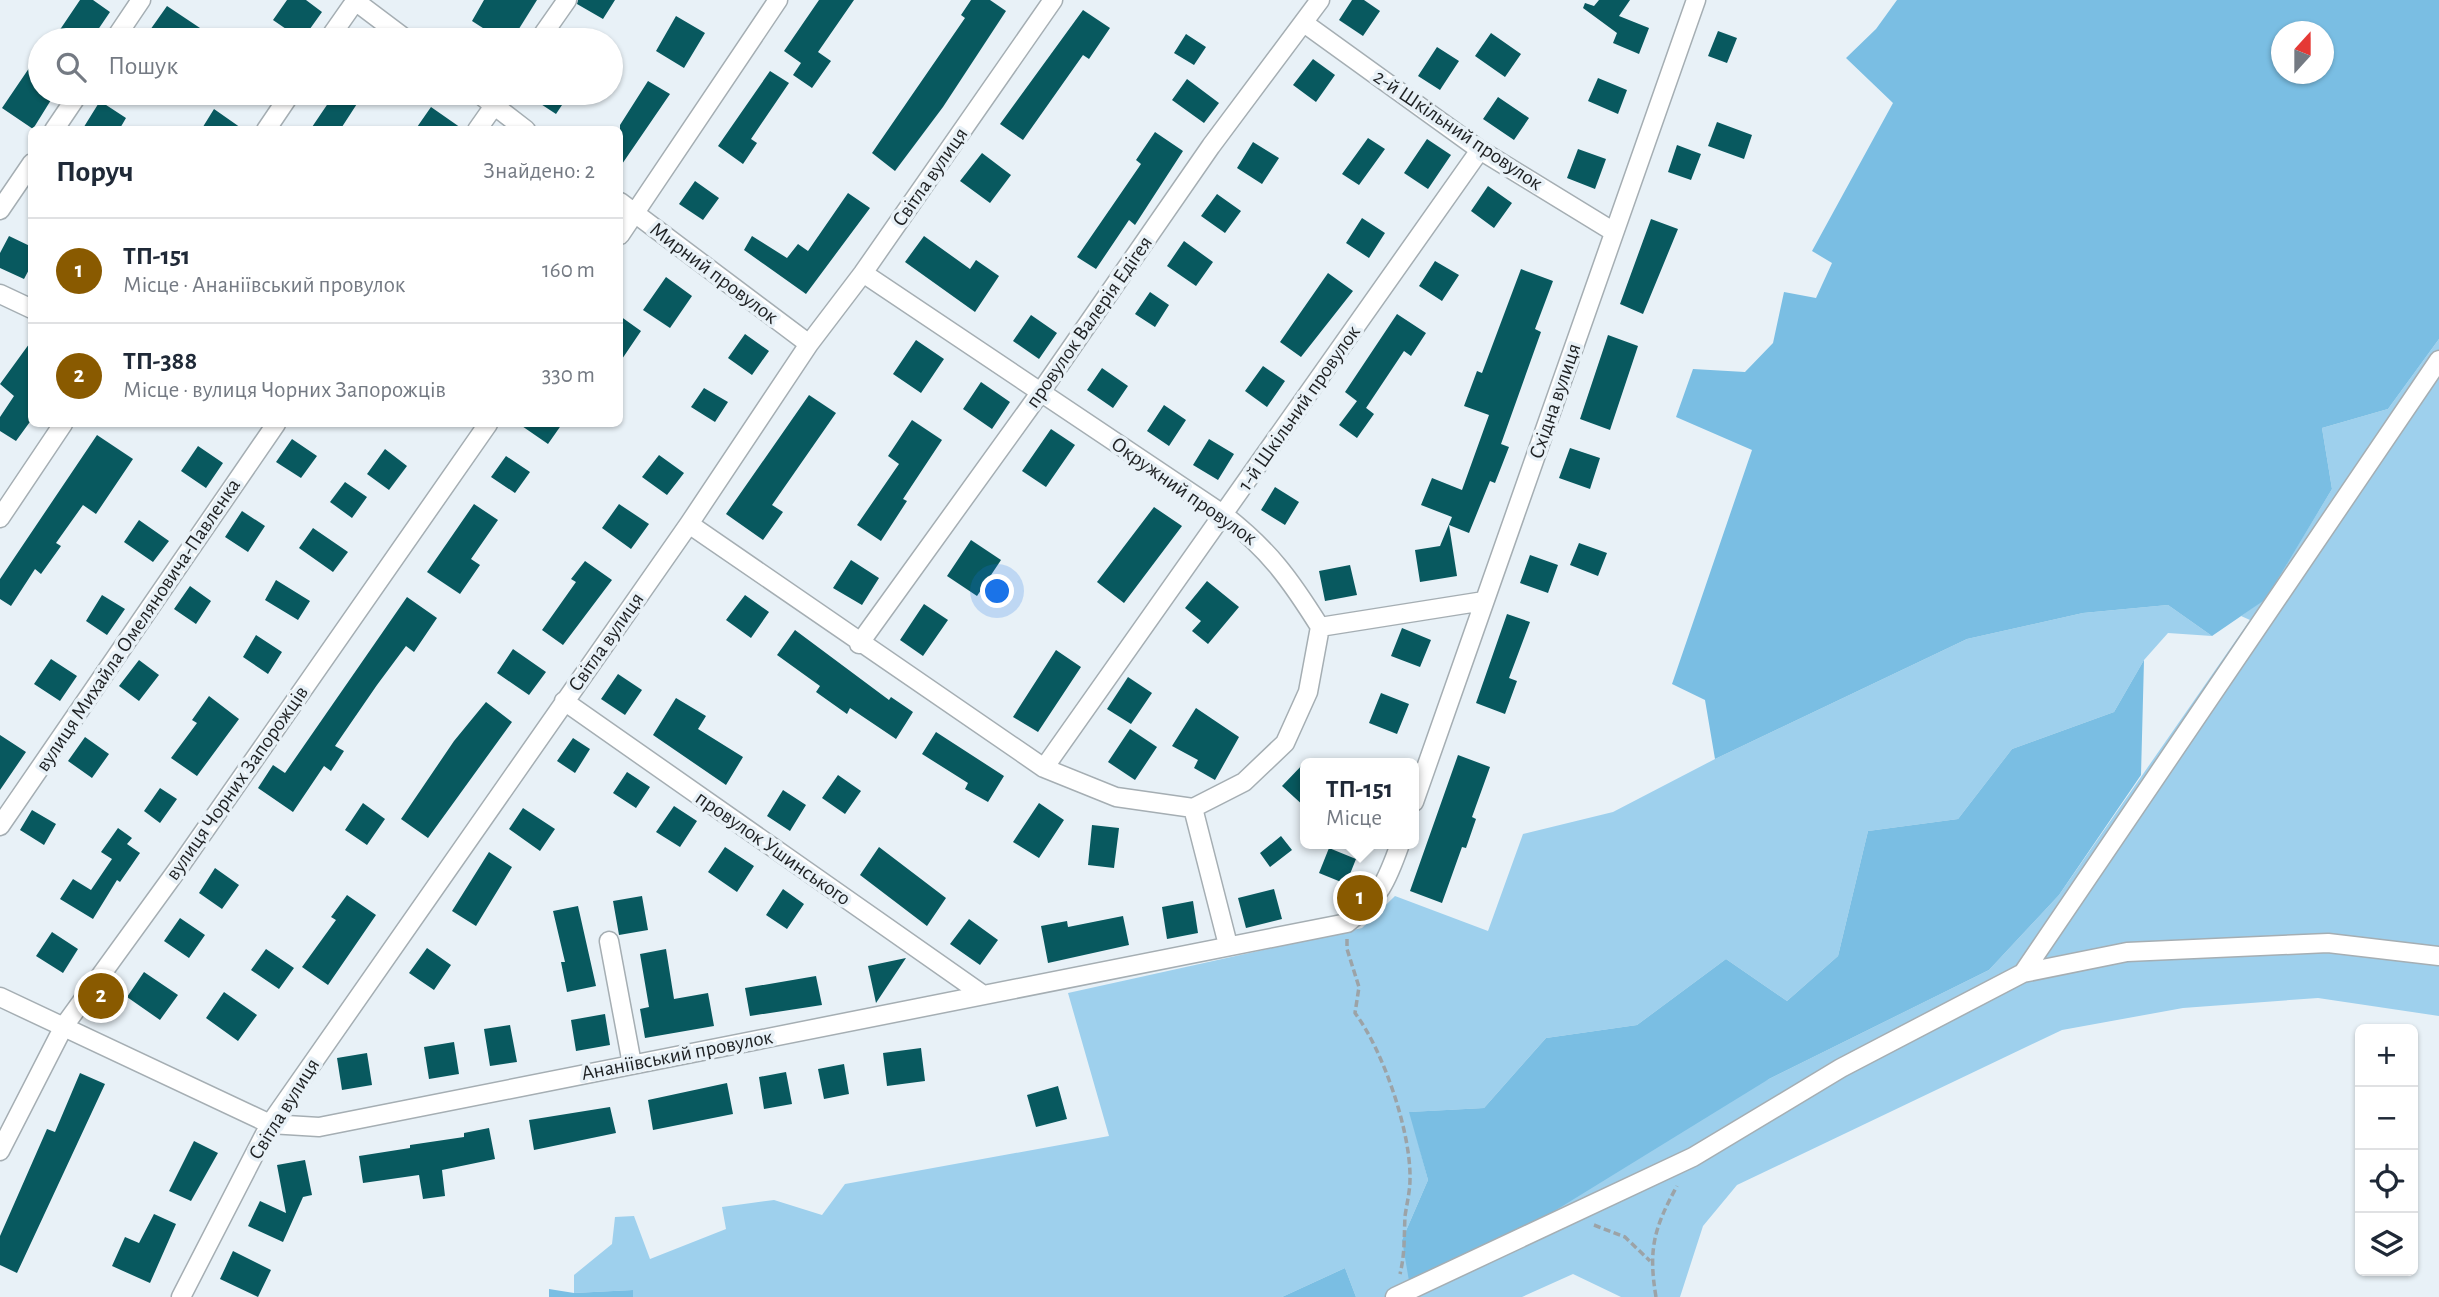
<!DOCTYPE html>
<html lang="uk">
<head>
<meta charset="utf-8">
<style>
  body { margin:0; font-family:"Alegreya Sans",sans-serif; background:#f2f2f3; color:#1f2937 }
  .controls { position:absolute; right:21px; bottom:21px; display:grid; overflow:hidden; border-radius:10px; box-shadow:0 2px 5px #0004 }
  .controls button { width:63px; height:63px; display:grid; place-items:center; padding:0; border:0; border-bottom:2px solid #e0e1e3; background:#fff; color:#1f2937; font:35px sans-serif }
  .compass { position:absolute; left:2271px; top:21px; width:63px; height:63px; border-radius:50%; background:#fff; box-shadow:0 2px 5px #0004; rotate:21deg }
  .you { position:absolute; left:998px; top:592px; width:24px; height:24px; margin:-18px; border:5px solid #fff; border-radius:50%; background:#1a73e8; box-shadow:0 0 0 10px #1a73e833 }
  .badge { display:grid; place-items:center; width:46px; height:46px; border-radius:50%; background:#895a00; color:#fff; font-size:23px; font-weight:700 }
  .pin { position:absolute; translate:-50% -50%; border:4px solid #fff; box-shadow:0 2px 7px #0006 }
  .popup { position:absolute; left:1300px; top:758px; width:119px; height:91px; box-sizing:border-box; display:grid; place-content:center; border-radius:10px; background:#fff; filter:drop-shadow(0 2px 5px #0005); font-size:23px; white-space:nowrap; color:#747a83 }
  .popup b { font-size:26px; color:#1f2937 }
  .popup::after { content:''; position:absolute; left:50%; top:100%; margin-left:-14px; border:14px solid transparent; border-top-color:#fff }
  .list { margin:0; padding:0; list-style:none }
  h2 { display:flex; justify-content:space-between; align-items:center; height:91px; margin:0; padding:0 28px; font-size:30px }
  h2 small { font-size:23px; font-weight:400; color:#747a83 }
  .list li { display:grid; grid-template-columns:46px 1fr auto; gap:21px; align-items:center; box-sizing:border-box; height:105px; padding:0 28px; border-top:2px solid #e0e1e3 }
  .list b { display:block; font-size:26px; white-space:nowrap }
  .list p { margin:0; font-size:23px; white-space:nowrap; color:#747a83 }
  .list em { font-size:23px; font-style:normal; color:#747a83 }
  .icon { flex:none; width:38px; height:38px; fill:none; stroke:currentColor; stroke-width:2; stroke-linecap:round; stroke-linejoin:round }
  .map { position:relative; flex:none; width:2439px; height:1297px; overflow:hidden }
  .search { position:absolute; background:#fff; box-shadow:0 2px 5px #0004; left:28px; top:28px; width:595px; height:77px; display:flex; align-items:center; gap:18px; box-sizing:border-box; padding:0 24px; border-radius:38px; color:#747a83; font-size:26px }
  .panel { position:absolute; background:#fff; box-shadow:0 2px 5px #0004; left:28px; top:126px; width:595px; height:301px; border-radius:10px }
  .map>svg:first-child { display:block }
</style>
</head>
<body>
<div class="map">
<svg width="2439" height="1297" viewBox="0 0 2439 1297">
  <rect width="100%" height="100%" fill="#e8f1f7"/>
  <!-- green -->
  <path fill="#9ed0ed" d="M2439 339V1016L2318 998 2183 1008 2062 1030 1737 1185 1703 1226 1680 1297H1621L1573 1274 1522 1297H1356L1345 1268 1282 1297H633V1290L574 1293V1275L612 1244 615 1217 634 1216 650 1259 726 1229 722 1207 774 1200 822 1215 845 1184 1109 1136 1068 993 1362 928 1395 896 1488 931 1523 834 1613 812 1715 759 1967 639 2083 613 2168 605 2212 636 2168 633 2144 660 2114 712 2012 749 1958 819 1868 831 1838 956 1787 1001 1726 959 1637 1025 1546 1038 1484 1108 1410 1112 1428 1180 1402 1240 1769 1079 1989 970 2059 895 2250 620 2241 616 2266 598 2332 489 2322 428 2388 409Z"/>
  <!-- forest -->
  <path fill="#7abee3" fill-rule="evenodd" d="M1897 0H2439V339L2388 409 2322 428 2332 489 2266 599 2212 636 2168 605 2083 613 1967 639 1715 759 1705 700 1672 684 1752 450 1676 417 1693 369 1745 372 1773 343 1784 292 1816 298 1832 263 1812 251 1893 103 1846 58 1876 29ZM2282 32H2324V74H2282Z
    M2144 660 2141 775 2059 895 1989 970 1769 1079 1517 1234 1409 1281 1402 1240 1428 1180 1409 1112 1484 1108 1546 1038 1637 1025 1726 959 1787 1001 1838 956 1868 831 1958 819 2012 749 2114 712Z
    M1345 1268 1356 1297H1282Z
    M549 1289 574 1293 633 1290V1297H549Z"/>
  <!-- building -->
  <path fill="#08595f" d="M80 0H93L110 12 91 40H53Z
    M287 0H306L322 12 302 40 273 20Z
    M484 0H537L512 40H480L486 30 472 21Z
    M578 0H615L603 19 577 4Z
    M819 0H854L818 52 831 61 812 88 793 75 801 63 784 51Z
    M971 0H990L1006 11 943 107 895 171 872 153 965 18 961 15Z
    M1352 0H1364L1380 11 1363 36 1339 20Z
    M1599 0H1630L1619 16 1649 28 1639 54 1613 43 1617 33 1583 8 1585 3 1594 6Z
    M167 6 218 40H143Z
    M1083 10 1110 28 1089 59 1083 55 1023 140 1000 124Z
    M676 16 705 33 684 68 656 51Z
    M1718 31 1737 38 1727 63 1708 56Z
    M1491 33 1521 54 1505 77 1475 56Z
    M1186 34 1206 47 1194 65 1174 53Z
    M1437 47 1459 61 1440 90 1418 76Z
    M40 52V93L51 100 33 129 2 108Z
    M1313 59 1335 75 1316 102 1293 85Z
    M770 71 789 83 751 139 757 143 743 164 718 146Z
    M1598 78 1627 90 1618 114 1588 101Z
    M1187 79 1219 103 1204 123 1172 100Z
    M648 81 670 94 620 167V125Z
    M335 93H364L340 130H310Z
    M524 93H570L556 114Z
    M1498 97 1529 118 1514 140 1483 119Z
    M100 101 126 118 119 130H82Z
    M431 107 464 130H415Z
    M214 109 244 130H201Z
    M1717 122 1752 135 1744 159 1708 146Z
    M1155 132 1183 151 1135 225 1129 220 1096 269 1077 257 1141 164 1136 160Z
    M1368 138 1385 149 1359 185 1342 174Z
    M1427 139 1451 155 1428 189 1404 173Z
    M1253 142 1279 158 1262 184 1237 168Z
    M1677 145 1701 154 1691 180 1668 172Z
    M1578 149 1606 159 1595 189 1567 178Z
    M982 153 1011 175 990 203 960 181Z
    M695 181 719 198 703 220 679 204Z
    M1488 186 1512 203 1494 228 1471 211Z
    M848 193 870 208 806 294 744 250 752 236 787 258 798 244 808 251Z
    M1217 194 1241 211 1225 233 1201 216Z
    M1362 218 1385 233 1369 258 1346 243Z
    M1651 219 1678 229 1643 314 1620 304Z
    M9 236 32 247V264L24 279 0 268V253Z
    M924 236 970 269 976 260 999 276 975 312 905 262Z
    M1184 241 1213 262 1196 286 1167 266Z
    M1435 261 1459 275 1442 301 1419 286Z
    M1521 269 1553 281 1535 329 1541 332 1501 444 1509 447 1495 483 1490 481 1469 533 1449 525 1457 576 1420 582 1415 550 1440 546 1452 517 1421 505 1432 478 1462 490 1489 415 1464 406 1477 371 1482 373Z
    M1328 273 1353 291 1301 357 1280 342Z
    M666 277 692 296 670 328 643 310Z
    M1150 292 1169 305 1155 327 1135 314Z
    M1397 314 1426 333 1411 356 1404 351 1366 408 1345 392Z
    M1031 315 1057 333 1039 359 1013 341Z
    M620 316 641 331 620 362Z
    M745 334 769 351 752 375 728 358Z
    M1608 335 1638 346 1610 430 1580 419Z
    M32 340V419L16 441 0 431V417L14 396 0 384Z
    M916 340 944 359 921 393 893 374Z
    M1263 366 1285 381 1267 407 1245 391Z
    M1102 368 1128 386 1113 408 1087 390Z
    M981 382 1010 402 992 429 963 409Z
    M704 388 728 402 715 422 691 407Z
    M809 395 836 413 772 505 783 512 763 540 726 514Z
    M1357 401 1374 414 1357 438 1339 425Z
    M1164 405 1186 420 1169 446 1147 431Z
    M912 420 942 440 903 499 907 501 881 541 857 525 899 464 888 456Z
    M519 424H562L548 444Z
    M1051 429 1075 445 1046 487 1022 471Z
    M97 435 133 459 96 514 83 505 56 543 61 546 41 574 35 569 11 606 0 599V579Z
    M292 439 317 456 301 478 276 462Z
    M1209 439 1234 454 1218 480 1193 465Z
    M198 446 223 463 206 488 181 471Z
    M1570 448 1600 458 1590 489 1559 478Z
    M385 449 407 466 389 490 367 474Z
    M659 455 684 473 667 495 642 477Z
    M506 456 530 472 515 493 491 477Z
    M345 482 367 497 352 518 330 502Z
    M1275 487 1299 502 1285 525 1261 510Z
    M474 504 498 520 471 559 480 565 460 594 427 572Z
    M619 504 649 524 631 549 602 528Z
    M1154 507 1182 526 1124 603 1097 582Z
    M242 511 265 526 248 552 225 537Z
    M139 520 169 541 153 562 124 542Z
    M313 528 348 552 333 572 299 548Z
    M971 540 1001 560 977 596 947 576Z
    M1579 543 1607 553 1598 576 1570 565Z
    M1530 555 1558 565 1548 593 1520 583Z
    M851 560 879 578 862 605 833 588Z
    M585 561 612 580 563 645 542 630 576 582 571 579Z
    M1350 565 1357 595 1325 601 1319 571Z
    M276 580 310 601 298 620 265 600Z
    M1207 581 1239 607 1208 644 1192 631 1201 621 1185 608Z
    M190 586 211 601 196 624 174 609Z
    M102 595 125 609 107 635 86 621Z
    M745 595 769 612 751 638 726 620Z
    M407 597 437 618 414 652 406 646 377 685 335 746 344 751 331 771 324 766 293 812 258 788 273 765 285 773Z
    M924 604 948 620 923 656 900 640Z
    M1507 614 1530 622 1509 678 1517 681 1505 714 1476 703Z
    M1402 628 1431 640 1420 667 1391 656Z
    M795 630 889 700 891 697 913 712 896 739 850 708 847 714 816 692 820 686 777 655Z
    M256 635 282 652 268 674 243 657Z
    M513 649 546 672 529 695 497 673Z
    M1056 650 1081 667 1038 732 1013 717Z
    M51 659 77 676 60 701 34 684Z
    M139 660 159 675 139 701 119 686Z
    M618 674 642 690 625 715 601 699Z
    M1128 677 1152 693 1131 724 1107 709Z
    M1381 693 1409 704 1397 734 1369 723Z
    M209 696 239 719 197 776 171 758 197 723 192 720Z
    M676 698 706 716 698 729 743 757 726 785 653 735Z
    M486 702 512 722 428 838 401 819 454 741Z
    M1196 708 1239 737 1215 780 1194 768 1198 760 1172 746Z
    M1130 729 1157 747 1135 780 1108 762Z
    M936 732 1004 776 988 802 965 789 968 783 922 754Z
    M0 735 26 752 0 790Z
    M85 737 109 754 92 778 68 761Z
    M573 738 590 749 575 773 557 761Z
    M1458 755 1490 767 1472 817 1476 819 1466 848 1462 847 1442 903 1410 891Z
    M1306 761V808L1282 786Z
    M627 772 650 787 636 808 613 793Z
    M838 775 861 791 845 814 822 798Z
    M160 788 177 799 160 823 144 811Z
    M783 790 806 805 790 831 767 816Z
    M363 803 385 819 367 845 345 830Z
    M1039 803 1064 820 1039 858 1013 842Z
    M674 806 697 821 680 847 656 832Z
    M523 808 555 829 540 851 509 829Z
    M32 810 56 824 44 845 20 830Z
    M1092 825 1119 828 1114 868 1088 865Z
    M118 828 132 838 127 844 140 853 120 882 117 880 93 919 60 899 73 879 91 890 112 859 101 852Z
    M1281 836 1292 850 1270 867 1260 853Z
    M725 847 754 866 737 892 708 872Z
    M879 847 946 898 927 926 860 875Z
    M1329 848 1356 859 1346 884 1319 873Z
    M489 852 512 867 476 926 452 911Z
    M215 868 239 885 222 909 199 893Z
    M783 889 804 904 787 929 766 915Z
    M1274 889 1282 919 1246 928 1238 898Z
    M347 895 376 915 328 985 302 967 336 920 331 917Z
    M642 896 648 930 619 935 613 901Z
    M1193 901 1198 933 1167 939 1162 907Z
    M578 906 596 986 567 992 561 962H565L553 911Z
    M1123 916 1129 945 1048 963 1041 926 1067 921 1068 927Z
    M180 918 205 935 189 958 164 941Z
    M969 919 998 940 980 965 950 944Z
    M52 932 78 949 63 973 36 956Z
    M427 948 451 965 434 990 409 973Z
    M266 949 294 968 279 989 251 970Z
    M666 949 674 999 708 993 714 1026 645 1038 640 1009 649 1007 640 954Z
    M906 958 876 1003 868 966Z
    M144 972 178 995 160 1020 127 997Z
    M816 976 822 1005 750 1016 745 988Z
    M224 992 257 1015 238 1041 206 1018Z
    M605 1014 610 1045 576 1051 571 1020Z
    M510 1025 517 1062 490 1066 484 1029Z
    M454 1042 459 1074 429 1079 424 1047Z
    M921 1048 925 1081 887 1086 883 1053Z
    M367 1053 372 1085 342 1090 337 1058Z
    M844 1064 849 1094 824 1099 818 1069Z
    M786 1072 792 1104 764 1109 759 1077Z
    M80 1073 105 1084 17 1273 0 1265V1236L47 1129 55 1132Z
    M727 1083 733 1114 653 1130 648 1100Z
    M1058 1086 1067 1119 1036 1127 1027 1095Z
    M610 1107 616 1133 534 1150 529 1120Z
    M489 1128 495 1159 442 1170 445 1196 423 1199 419 1175 363 1183 359 1156 410 1148V1145L464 1137V1133Z
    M194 1141 218 1153 191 1201 169 1191Z
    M305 1160 312 1195 303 1197 283 1242 248 1226 260 1201 286 1213 277 1165Z
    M154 1214 176 1224 150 1283 112 1266 125 1237 139 1243Z
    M233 1251 271 1270 258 1297 220 1279Z"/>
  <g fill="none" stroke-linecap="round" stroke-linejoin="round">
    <!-- minor casing -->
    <g stroke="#a5aeb3" stroke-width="21">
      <path id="minor" d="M354 0 407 40
        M1304 23 1480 150 1614 232
        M114 40 141 0
        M328 40 356 0
        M539 40 567 0
        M478 93 526 130
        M54 130 79 93
        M266 130 291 93
        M477 130 503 93
        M620 202 809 344
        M0 210 32 163
        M620 235 778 0
        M0 294 32 309
        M0 518 63 424
        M689 524 1044 768 1116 797 1193 808 1244 782 1285 743 1308 692 1320 627C1290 579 1269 550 1224 515L863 273
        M1320 627 1484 601
        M859 644 1040 393 1211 146 1320 0
        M564 701 982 994
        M1044 768 1480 150
        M1414 802 1696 0
        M1193 808 1228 945
        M0 826 276 424
        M609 941 632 1064
        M2023 973 2439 360
        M0 997 270 1124 319 1127 1347 923C1379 899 1387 881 1400 844
        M0 1151 64 1026 180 866 488 424
        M181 1297 270 1124 689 524 809 344 863 273 1053 0
        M1395 1297 1693 1157 1841 1068 2023 973 2127 952 2328 943 2439 956"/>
    </g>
    <!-- path -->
    <path stroke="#9ca3a7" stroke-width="3.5" stroke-dasharray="7 3.5" stroke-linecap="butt" d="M1347 939V949L1359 987 1355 1013C1383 1050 1411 1132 1410 1179 1410 1191 1407 1203 1405 1216 1404 1236 1405 1254 1400 1274
      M1594 1225 1625 1237 1650 1261
      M1656 1297C1648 1249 1654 1228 1677 1186"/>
    <!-- minor -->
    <use href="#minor" stroke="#fff" stroke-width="18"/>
  </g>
  <g text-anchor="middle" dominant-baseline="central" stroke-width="7" stroke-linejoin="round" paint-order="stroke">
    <!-- street labels -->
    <g font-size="21" fill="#1e2123" stroke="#e8f1f7">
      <text transform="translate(1458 130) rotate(34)">2-й Шкільний провулок</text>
      <text transform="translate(930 177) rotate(-55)">Світла вулиця</text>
      <text transform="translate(714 273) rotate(37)">Мирний провулок</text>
      <text transform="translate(1089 322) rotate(-55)">провулок Валерія Едігея</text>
      <text transform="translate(1555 401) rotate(-71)">Східна вулиця</text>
      <text transform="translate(1299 408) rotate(-55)">1-й Шкільний провулок</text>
      <text transform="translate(1184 491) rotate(35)">Окружний провулок</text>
      <text transform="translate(138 625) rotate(-56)">вулиця Михайла Омеляновича-Павленка</text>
      <text transform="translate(606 642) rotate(-55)">Світла вулиця</text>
      <text transform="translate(237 783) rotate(-55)">вулиця Чорних Запорожців</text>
      <text transform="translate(773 848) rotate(35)">провулок Ушинського</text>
      <text transform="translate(677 1055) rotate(-11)">Ананіївський провулок</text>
      <text transform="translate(284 1109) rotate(-58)">Світла вулиця</text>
    </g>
  </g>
</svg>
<div class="controls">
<button>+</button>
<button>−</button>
<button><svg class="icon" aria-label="locate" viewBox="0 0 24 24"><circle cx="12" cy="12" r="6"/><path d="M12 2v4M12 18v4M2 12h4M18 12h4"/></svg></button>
<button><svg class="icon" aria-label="layers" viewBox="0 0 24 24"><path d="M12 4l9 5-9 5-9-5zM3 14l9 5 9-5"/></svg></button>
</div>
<svg class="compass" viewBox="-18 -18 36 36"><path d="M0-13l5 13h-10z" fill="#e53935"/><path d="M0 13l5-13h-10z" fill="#747a83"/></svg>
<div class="you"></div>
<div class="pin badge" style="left:1360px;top:898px">1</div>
<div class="popup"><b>ТП-151</b>Місце</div>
<div class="pin badge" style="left:101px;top:996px">2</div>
<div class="search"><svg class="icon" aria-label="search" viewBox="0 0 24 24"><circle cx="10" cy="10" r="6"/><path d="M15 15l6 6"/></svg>Пошук</div>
<section class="panel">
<h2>Поруч<small>Знайдено: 2</small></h2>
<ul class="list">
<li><span class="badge">1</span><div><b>ТП-151</b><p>Місце · Ананіївський провулок</p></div><em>160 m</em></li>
<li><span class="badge">2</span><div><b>ТП-388</b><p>Місце · вулиця Чорних Запорожців</p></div><em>330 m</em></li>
</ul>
</section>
</div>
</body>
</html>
